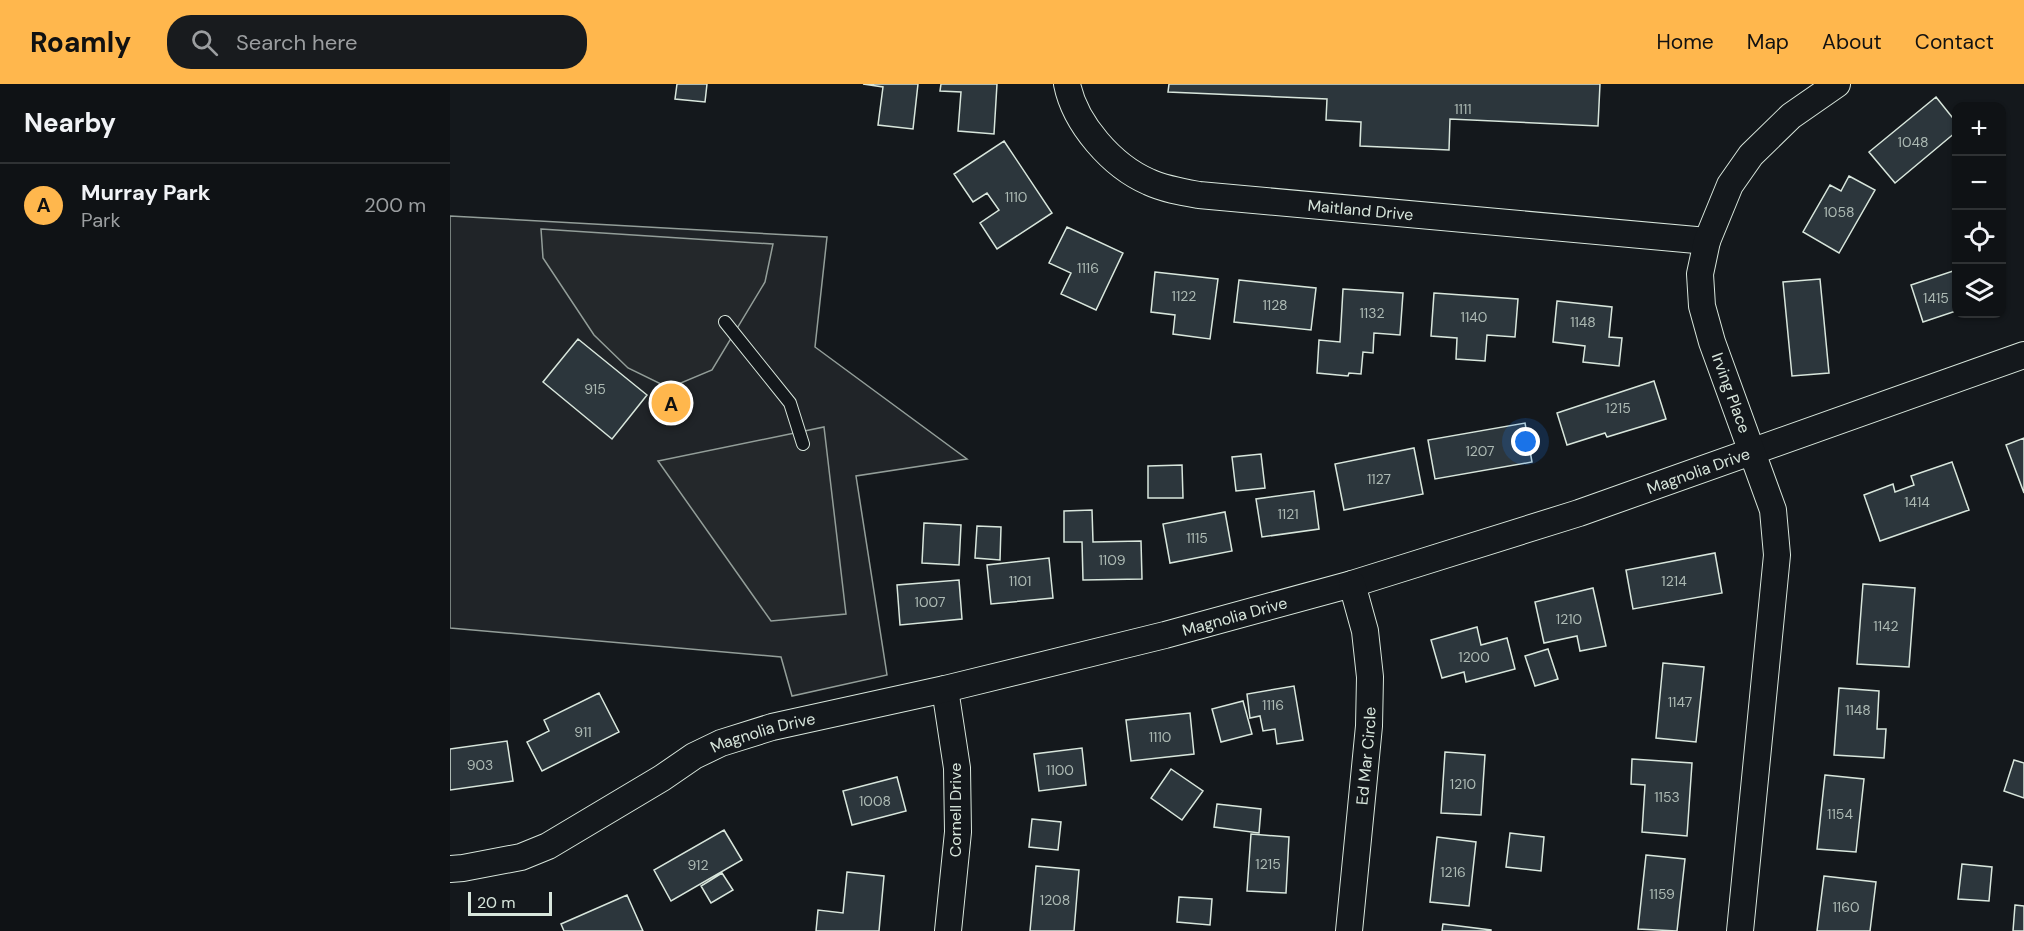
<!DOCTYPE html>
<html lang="en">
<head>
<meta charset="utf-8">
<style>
  body { margin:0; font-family:"DM Sans",sans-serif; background:#181b1e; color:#f1f3f6 }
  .controls { position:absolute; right:18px; top:18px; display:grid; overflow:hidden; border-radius:12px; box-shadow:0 2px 4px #0004 }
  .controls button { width:54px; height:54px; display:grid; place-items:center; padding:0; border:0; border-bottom:2px solid #2f3234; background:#0f1215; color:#f1f3f6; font:30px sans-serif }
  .scale { position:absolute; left:18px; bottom:15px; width:84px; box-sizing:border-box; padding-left:6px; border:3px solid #d8e6dc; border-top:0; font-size:16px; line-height:21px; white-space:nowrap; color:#d8e6dc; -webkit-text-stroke:4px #14181c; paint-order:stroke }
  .you { position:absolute; left:1076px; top:358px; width:21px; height:21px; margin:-15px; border:4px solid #fff; border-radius:50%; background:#1a73e8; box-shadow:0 0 0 9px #1a73e833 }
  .badge { display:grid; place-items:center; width:39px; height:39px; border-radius:50%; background:#ffb74d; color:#111; font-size:20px; font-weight:700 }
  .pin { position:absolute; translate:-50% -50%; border:3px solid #fff; box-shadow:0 2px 6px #0006 }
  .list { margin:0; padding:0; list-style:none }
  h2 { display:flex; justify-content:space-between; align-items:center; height:78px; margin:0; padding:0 24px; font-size:26px }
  h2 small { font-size:20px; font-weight:400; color:#9b9ea0 }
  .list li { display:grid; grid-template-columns:39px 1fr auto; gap:18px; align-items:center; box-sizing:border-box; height:84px; padding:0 24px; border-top:2px solid #2f3234 }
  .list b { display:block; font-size:22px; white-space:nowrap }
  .list p { margin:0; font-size:20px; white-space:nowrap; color:#9b9ea0 }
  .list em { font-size:20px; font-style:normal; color:#9b9ea0 }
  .icon { flex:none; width:33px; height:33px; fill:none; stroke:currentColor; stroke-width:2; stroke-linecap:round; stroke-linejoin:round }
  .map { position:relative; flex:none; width:1574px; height:847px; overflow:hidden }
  header { display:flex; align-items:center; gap:36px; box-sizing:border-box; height:84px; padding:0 30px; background:#ffb74d; color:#111 }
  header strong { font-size:28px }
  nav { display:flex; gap:33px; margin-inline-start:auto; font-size:21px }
  .search { width:420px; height:54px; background:#181b1e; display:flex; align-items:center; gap:15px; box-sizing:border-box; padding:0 21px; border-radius:24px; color:#9b9ea0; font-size:22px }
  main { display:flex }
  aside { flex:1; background:#0f1215 }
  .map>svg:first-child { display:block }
</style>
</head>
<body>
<header>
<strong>Roamly</strong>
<div class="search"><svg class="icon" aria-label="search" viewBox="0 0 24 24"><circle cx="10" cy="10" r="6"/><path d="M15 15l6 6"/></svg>Search here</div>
<nav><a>Home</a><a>Map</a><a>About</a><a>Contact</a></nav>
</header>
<main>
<aside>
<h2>Nearby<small></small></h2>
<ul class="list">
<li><span class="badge">A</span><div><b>Murray Park</b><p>Park</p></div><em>200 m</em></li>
</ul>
</aside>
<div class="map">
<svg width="1574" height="847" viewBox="0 0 1574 847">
  <rect width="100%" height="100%" fill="#14181c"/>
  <!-- green -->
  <path fill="#202428" stroke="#939e99" stroke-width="1.5" d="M0 132 377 153 365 263 517 375 406 392 437 591 342 612 331 573 0 544Z"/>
  <!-- parking -->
  <path fill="#24282b" stroke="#939e99" stroke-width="1.5" d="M91 145 323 160 315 198 262 286 219 304 178 284 144 251 93 174Z
    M374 343 396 530 321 537 208 377Z"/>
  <!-- building -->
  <path fill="#2c363c" stroke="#d8e6dc" stroke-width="1.5" d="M227 0H257L255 18 225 15Z
    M413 0H468L463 45 428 41 433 3Z
    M491 0H547L544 50 508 47 511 8 490 7Z
    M719 0H1150L1148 42 1000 35 999 66 910 62 911 38 876 36 877 15 718 8Z
    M1486 13 1506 38V48L1445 99 1419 68Z
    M554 57 602 129 547 165 530 139 549 126 537 109 523 118 504 90Z
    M1399 92 1425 106 1389 169 1353 148 1380 101 1391 107Z
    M617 143 673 169 646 226 611 210 621 189 599 179Z
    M1506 186V227L1473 238 1461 201Z
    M705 188 768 195 760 255 723 250 725 231 701 228Z
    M1370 195 1379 289 1342 292 1333 198Z
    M789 196 866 204 861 246 784 238Z
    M893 205 953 209 950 251 924 249 923 269 913 268 911 290 899 289 898 292 867 289 869 256 890 258Z
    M984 209 1068 215 1065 253 1037 251 1035 277 1006 275 1007 254 981 252Z
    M1107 217 1162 223 1159 253 1172 254 1169 282 1133 278 1135 262 1103 258Z
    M128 255 197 311 162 355 93 298Z
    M1204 297 1216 335 1157 353 1155 349 1117 361 1107 329Z
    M1075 339 1082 378 985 395 978 356Z
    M1574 354V409L1556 361Z
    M964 364 973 410 894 426 885 380Z
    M811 370 815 404 786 407 782 373Z
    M1502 378 1519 426 1430 457 1414 411 1443 400 1445 408 1464 401 1461 392Z
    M732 381 733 414H698V382Z
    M864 407 869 445 812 453 806 415Z
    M642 426 643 458 691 457 692 495 633 496 632 458H614V427Z
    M775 428 782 467 720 479 713 440Z
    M474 439 511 441 509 481 472 479Z
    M527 442 551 443 550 476 525 474Z
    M1265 469 1272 509 1183 525 1176 486Z
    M599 474 603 514 541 520 537 481Z
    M509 496 512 535 450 541 447 501Z
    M1413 500 1465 504 1459 583 1407 580Z
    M1143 504 1156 562 1130 567 1127 552 1094 559 1085 518Z
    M1027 543 1031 561 1057 554 1065 585 1016 598 1014 588 992 594 981 556Z
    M1098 565 1108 595 1085 602 1075 572Z
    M1213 579 1254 583 1246 658 1206 654Z
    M844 602 853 656 827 660 825 645 813 647 810 632 800 634 797 610Z
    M1389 604 1429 607 1427 645H1436L1434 674 1384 671Z
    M149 609 169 648 92 687 77 658 99 647 94 636Z
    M793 617 802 650 771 658 762 625Z
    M740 629 744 670 681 677 676 636Z
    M57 657 63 697 0 706V665Z
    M632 664 636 701 589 707 584 670Z
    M995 668 1035 671 1031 731 991 729Z
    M1182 675 1242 679 1237 752 1192 748 1195 701 1181 700Z
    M1564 676 1574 679V714L1554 707Z
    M721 685 753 707 732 736 701 714Z
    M1375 691 1414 695 1406 768 1367 765Z
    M447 693 456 727 402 741 393 707Z
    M767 720 811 725 809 749 764 743Z
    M582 735 611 738 608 766 579 763Z
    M274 746 292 776 221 817 204 786Z
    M1060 749 1094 753 1091 787 1056 783Z
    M801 750 839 753 836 809 797 807Z
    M987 753 1026 758 1019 822 980 818Z
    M1196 771 1235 775 1227 847 1188 845Z
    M1512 780 1542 783 1539 817 1508 815Z
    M586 782 629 786 624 847H580Z
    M397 788 434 792 429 847H366L368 826 393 829Z
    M272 789 283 806 261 819 251 802Z
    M1374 792 1426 798 1420 847H1367Z
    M177 811 193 847H114L111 840Z
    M729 813 762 815 760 841 727 838Z
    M1565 821 1574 822V847H1563Z
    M993 840 1041 846V847H992Z"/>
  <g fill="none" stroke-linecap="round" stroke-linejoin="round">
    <!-- service casing -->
    <g stroke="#d8e6dc" stroke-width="14">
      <path id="service" d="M275 238 340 319 353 360"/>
    </g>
    <!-- minor casing -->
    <g stroke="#d8e6dc" stroke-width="28">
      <g id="minor">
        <path id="s1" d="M617 0C625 40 662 82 699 98 714 105 732 108 749 111L1257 157"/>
        <path d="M495 605 507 684 508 748 498 847"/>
        <path id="s2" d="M0 785 13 784 71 773 98 762 212 694 244 672 271 659 322 643 495 605 715 551 902 500 1129 429 1574 271"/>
        <path id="s3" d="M899 847 919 642 920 593 915 547 902 500"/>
        <path d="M1290 847 1327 471 1323 426 1262 258 1252 222 1250 190 1257 157 1280 101 1301 71 1341 32 1387 0"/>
      </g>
    </g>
    <!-- service -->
    <use href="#service" stroke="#14181c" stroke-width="12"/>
    <!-- minor -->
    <use href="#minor" stroke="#14181c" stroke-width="26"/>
  </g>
  <g text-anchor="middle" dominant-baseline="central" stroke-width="4.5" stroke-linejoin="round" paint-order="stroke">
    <!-- number labels -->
    <g font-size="14" fill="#adbab4">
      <text x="1013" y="25">1111</text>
      <text x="1463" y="58">1048</text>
      <text x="566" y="113">1110</text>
      <text x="1389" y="128">1058</text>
      <text x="638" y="184">1116</text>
      <text x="734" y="212">1122</text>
      <text x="1486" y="214">1415</text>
      <text x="825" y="221">1128</text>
      <text x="922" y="229">1132</text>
      <text x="1024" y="233">1140</text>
      <text x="1133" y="238">1148</text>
      <text x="145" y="305">915</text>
      <text x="1168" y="324">1215</text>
      <text x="1030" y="367">1207</text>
      <text x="929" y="395">1127</text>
      <text x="1467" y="418">1414</text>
      <text x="838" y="430">1121</text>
      <text x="747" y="454">1115</text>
      <text x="662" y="476">1109</text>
      <text x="570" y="497">1101</text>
      <text x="1224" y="497">1214</text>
      <text x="480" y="518">1007</text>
      <text x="1119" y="535">1210</text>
      <text x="1436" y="542">1142</text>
      <text x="1024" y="573">1200</text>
      <text x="1230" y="618">1147</text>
      <text x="823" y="621">1116</text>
      <text x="1408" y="626">1148</text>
      <text x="133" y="648">911</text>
      <text x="710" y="653">1110</text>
      <text x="30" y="681">903</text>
      <text x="610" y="686">1100</text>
      <text x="1013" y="700">1210</text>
      <text x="1217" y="713">1153</text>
      <text x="425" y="717">1008</text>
      <text x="1390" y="730">1154</text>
      <text x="818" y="780">1215</text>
      <text x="248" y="781">912</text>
      <text x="1003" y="788">1216</text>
      <text x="1212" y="810">1159</text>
      <text x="605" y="816">1208</text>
      <text x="1396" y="823">1160</text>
    </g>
    <!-- street labels -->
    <g font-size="16" fill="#d8e6dc" stroke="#14181c">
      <text stroke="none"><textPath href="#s1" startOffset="346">Maitland Drive</textPath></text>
      <text transform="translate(1281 309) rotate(70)">Irving Place</text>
      <text stroke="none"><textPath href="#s2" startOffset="1318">Magnolia Drive</textPath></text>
      <text stroke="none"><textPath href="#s2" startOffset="832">Magnolia Drive</textPath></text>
      <text stroke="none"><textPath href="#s2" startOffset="346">Magnolia Drive</textPath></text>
      <text stroke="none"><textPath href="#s3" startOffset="176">Ed Mar Circle</textPath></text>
      <text transform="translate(505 726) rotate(-90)">Cornell Drive</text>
    </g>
  </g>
</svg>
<div class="controls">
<button>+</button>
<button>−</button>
<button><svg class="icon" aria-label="locate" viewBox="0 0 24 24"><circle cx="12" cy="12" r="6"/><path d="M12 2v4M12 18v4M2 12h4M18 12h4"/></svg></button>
<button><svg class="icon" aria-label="layers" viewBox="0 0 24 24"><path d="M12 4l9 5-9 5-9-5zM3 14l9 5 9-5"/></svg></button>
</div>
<div class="scale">20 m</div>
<div class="you"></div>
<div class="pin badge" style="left:221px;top:319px">A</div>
</div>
</main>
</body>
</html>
